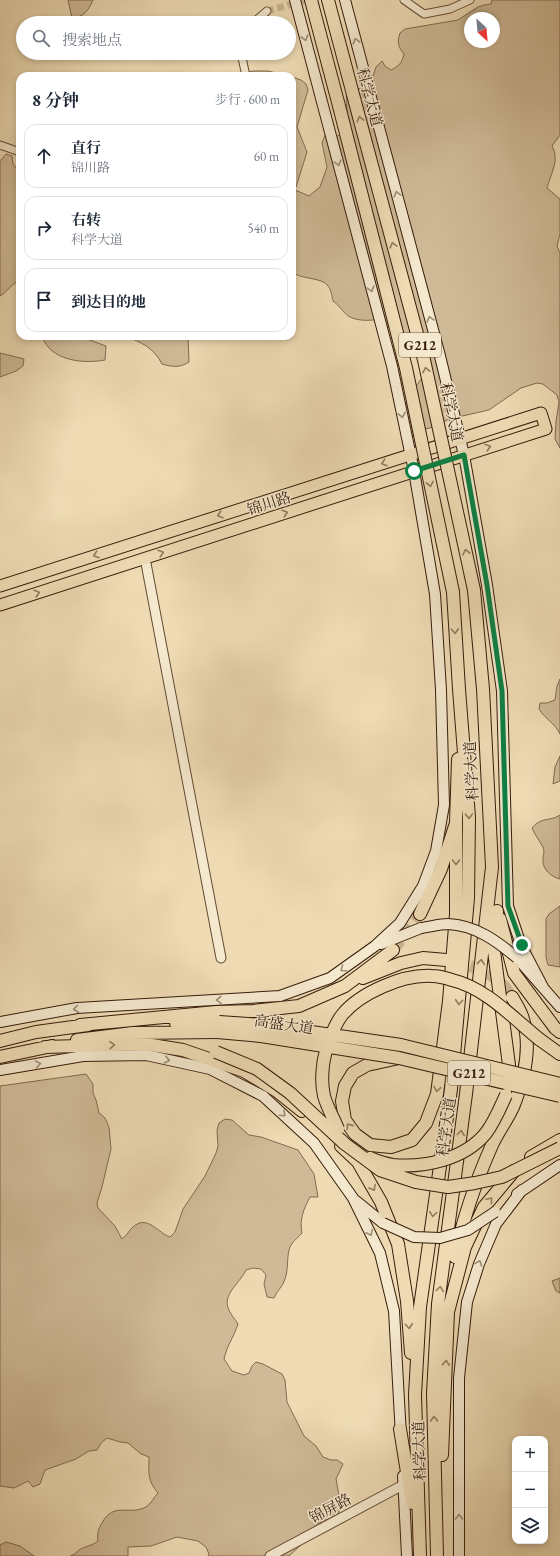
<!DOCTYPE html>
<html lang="zh">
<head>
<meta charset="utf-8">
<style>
  body { margin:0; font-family:"EB Garamond","Noto Serif SC",serif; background:#f2f2f3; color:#1f2937 }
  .controls { position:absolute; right:12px; bottom:12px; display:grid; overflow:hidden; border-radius:8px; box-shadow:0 2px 6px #0003 }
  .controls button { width:36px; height:36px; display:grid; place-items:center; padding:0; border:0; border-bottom:1px solid #e0e1e3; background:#fff; color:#1f2937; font:20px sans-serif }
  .compass { position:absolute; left:464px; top:12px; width:36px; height:36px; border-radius:50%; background:#fff; box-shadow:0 2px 6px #0003; rotate:154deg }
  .stop { position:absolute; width:12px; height:12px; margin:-9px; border:3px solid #0b8043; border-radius:50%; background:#fff }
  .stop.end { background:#0b8043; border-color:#fff; box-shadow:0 1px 4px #0008 }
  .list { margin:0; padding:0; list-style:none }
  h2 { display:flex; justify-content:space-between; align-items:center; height:52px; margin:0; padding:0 16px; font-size:17px }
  h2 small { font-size:13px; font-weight:400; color:#747a83 }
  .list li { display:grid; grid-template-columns:26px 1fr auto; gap:12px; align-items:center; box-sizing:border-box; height:64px; margin:0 8px 8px; padding:0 8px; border:1px solid #e0e1e3; border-radius:12px }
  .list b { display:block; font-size:15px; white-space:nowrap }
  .list p { margin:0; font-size:13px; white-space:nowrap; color:#747a83 }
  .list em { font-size:13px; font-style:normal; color:#747a83 }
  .icon { flex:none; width:22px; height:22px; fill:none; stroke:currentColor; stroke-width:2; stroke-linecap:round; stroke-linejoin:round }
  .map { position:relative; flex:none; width:560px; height:1556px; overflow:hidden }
  .search { position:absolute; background:#fff; box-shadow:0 2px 6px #0003; left:16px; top:16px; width:280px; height:44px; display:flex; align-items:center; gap:10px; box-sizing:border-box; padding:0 14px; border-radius:22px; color:#747a83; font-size:15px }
  .panel { position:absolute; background:#fff; box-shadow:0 2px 6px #0003; left:16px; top:72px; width:280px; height:268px; border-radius:12px }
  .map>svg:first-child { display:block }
</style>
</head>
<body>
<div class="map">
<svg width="560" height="1556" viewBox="0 0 560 1556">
  <rect width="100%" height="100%" fill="#eedbb4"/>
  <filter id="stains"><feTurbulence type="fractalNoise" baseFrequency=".005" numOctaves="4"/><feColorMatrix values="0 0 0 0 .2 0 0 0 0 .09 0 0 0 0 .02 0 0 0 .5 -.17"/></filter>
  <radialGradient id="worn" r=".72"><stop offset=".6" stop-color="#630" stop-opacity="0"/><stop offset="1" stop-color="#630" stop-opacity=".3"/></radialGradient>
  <!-- green -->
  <path fill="#cfba97" stroke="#826a50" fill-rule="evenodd" d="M68 0H93C88 11 84 17 72 18Z
    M492 0H560V135L552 146C560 160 551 173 547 188L560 199V234L557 246 560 253V448L555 439 556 422 559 402 557 395 543 384 537 383 521 388 489 410 449 419 434 427 425 429 413 436 406 433 405 405 410 394 422 378 424 370 411 336 384 326 379 319C370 321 358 321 350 317 344 314 339 305 333 301 332 297 331 289 328 286 323 278 304 279 295 274L293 267H292V77L301 80 306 84 308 90 297 127 307 152 295 190 309 196 320 187 327 167 322 143 325 135 338 136C355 121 342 105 348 87L363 89 369 88 376 67 382 61 385 66 391 70C399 66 402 63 404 54 398 47 397 42 400 33L405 29 458 20 478 7 484 5 491 4ZM470 18H494V42H470Z
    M254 71H268L288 76H244L246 72Z
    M6 154 12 156 13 164 17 169 20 166V281C11 283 8 292 0 296V161Z
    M42 336H79L106 346 105 360C83 364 50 361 42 336Z
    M125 336H188L189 362C180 368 172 367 162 364 154 348 141 342 125 336Z
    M0 353 24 359 23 366 16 371 0 377Z
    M560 679V734C555 723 545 719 539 709L540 703H547L555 700 557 686Z
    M560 756V781L553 784 555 767Z
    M560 815V879C551 877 542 869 543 859 543 854 545 852 543 847 539 840 535 835 532 828 542 816 550 822 560 815Z
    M560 906V967L548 965 546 957V919L549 914Z
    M86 1074 93 1084V1093L96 1100 99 1113 105 1118 109 1127 111 1149 102 1187 97 1203 98 1208 115 1226 122 1239C127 1236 129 1230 133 1227 147 1214 158 1233 170 1237L175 1232 183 1209 205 1176 216 1153 218 1146 217 1130 219 1123 225 1119 232 1120 249 1135 261 1137 298 1150 314 1174 318 1197H310C304 1208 299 1220 302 1233 299 1237 294 1240 291 1245 286 1253 289 1269 285 1279 283 1287 277 1290 274 1298L267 1297 264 1284 266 1275 261 1269 253 1268 246 1270C241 1282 221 1295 229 1310 231 1315 235 1319 238 1324 234 1337 227 1345 224 1359L232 1371 244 1375 249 1373 252 1366 256 1362 263 1364 282 1374 285 1380 287 1402 304 1436 316 1446 323 1457 331 1460H337L343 1464 336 1479 341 1508 337 1515 317 1524 303 1543 289 1556H208L209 1554 206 1547 198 1541 177 1537 151 1546 128 1547V1556H70C74 1555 76 1553 79 1550 85 1546 92 1546 98 1541 97 1534 98 1529 102 1523 114 1501 128 1516 146 1507 151 1504 154 1497 158 1493 147 1480 149 1473 149 1457L141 1454 128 1443 120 1442 107 1438 101 1443 97 1450 89 1451 76 1459 45 1470 40 1484 33 1487 28 1481 14 1488 0 1486V1086Z
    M560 1278V1293L556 1291 552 1281Z
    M6 1542 20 1546 34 1556H0V1545Z"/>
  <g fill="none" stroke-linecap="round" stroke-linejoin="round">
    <!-- minor-tunnel -->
    <path stroke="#c9b592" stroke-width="7" stroke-dasharray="7 3.5" stroke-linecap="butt" d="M267 11 307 0"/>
    <!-- trunk-tunnel -->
    <path stroke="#c9b592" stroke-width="12" stroke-dasharray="12 6" stroke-linecap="butt" d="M393 950 420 914
      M453 961C469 965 488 971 500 982 505 986 508 992 512 997"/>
    <!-- minor casing -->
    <g stroke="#644b33" stroke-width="9">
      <path id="minor" d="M404 0 424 14 450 9 470 0
        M253 23 267 11
        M241 53 246 76
        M0 145 20 152"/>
    </g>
    <!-- tertiary casing -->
    <g stroke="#644b33" stroke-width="11">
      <path id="tertiary" d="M145 558 221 958
        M270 1556 403 1485"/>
    </g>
    <!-- secondary casing -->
    <g stroke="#361b08" stroke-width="12">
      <path id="secondary" d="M345 0 439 352 464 455 487 585 502 691 508 906 521 945 543 987
        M381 944 421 928
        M517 958 560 1007
        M0 1022 77 1008 280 996 330 978 375 946 400 923 423 886 436 851 444 805 441 690 435 594 414 471 392 366 295 0
        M0 1070 83 1056 146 1055 210 1069 263 1096 314 1143 353 1198 380 1253 394 1311 401 1436
        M517 1194 560 1165
        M356 1201 383 1223
        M403 1476 407 1556
        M459 1556V1378L467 1302 479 1264 496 1224 522 1190"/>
    </g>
    <!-- primary casing -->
    <g stroke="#361b08" stroke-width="13">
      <path id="primary" d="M0 586 541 413 546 429 0 605"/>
    </g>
    <!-- trunk casing -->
    <g stroke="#361b08" stroke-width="14">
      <path id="trunk" d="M311 0 339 106
        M328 0 355 102
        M497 911 494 951 509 1065 508 1082
        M420 914 441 869 456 823 458 759
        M500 919 514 973 555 1028 560 1032
        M363 978 401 963 423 958 446 960
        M176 1023 219 1022
        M80 1025 216 1012 253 1011 299 1006 345 986 393 950
        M539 1039 560 1054
        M77 1040 133 1033 217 1032
        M0 1041 36 1032 88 1025
        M45 1047 145 1044 183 1050 244 1071 277 1091 302 1111
        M0 1057 52 1046
        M399 1058 367 1065 353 1073 345 1086 342 1101 345 1120 355 1134 370 1145 391 1147 412 1140 426 1123 437 1094 449 1001 456 914V823
        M341 1146 358 1162 381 1202 398 1244 407 1301 411 1353
        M531 1157 560 1140
        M455 1257C463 1218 476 1181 492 1145 498 1132 507 1120 513 1107 524 1080 532 1048 523 1019 521 1011 516 1004 512 997
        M400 1429 412 1503
        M442 1455 448 1312 465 1247 484 1207 514 1171
        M420 1556 415 1395 420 1307 451 1089 468 898 469 817 459 689 453 592
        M437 1556 433 1393 438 1304 466 1094 492 867 483 689 474 590"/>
    </g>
    <!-- minor -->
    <use href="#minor" stroke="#f4e8ce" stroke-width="7"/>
    <!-- tertiary -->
    <use href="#tertiary" stroke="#f4e8ce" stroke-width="9"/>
    <!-- secondary -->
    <use href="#secondary" stroke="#f4e8ce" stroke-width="10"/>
    <!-- primary -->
    <use href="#primary" stroke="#eedbb4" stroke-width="11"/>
    <!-- trunk -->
    <use href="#trunk" stroke="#eedbb4" stroke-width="12"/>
    <!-- secondary-bridge casing -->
    <g stroke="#361b08" stroke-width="12" stroke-linecap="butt">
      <path id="secondary-bridge" d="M421 928C429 927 440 924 448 924 475 925 497 941 517 958
        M383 1223 414 1237 440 1238 468 1230 495 1212"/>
    </g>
    <!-- trunk-bridge casing -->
    <g stroke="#361b08" stroke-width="14" stroke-linecap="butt">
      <path id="trunk-bridge" d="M355 102 424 360 474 590
        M339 106 406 368 453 592
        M219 1022 263 1025 401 1045 560 1084
        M217 1032 261 1036 399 1058 560 1096
        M216 1052 257 1069 290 1093 345 1144 380 1170 416 1182 448 1187 475 1183 502 1177 560 1148
        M338 1129C334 1119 327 1107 324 1096 322 1087 322 1074 323 1066 324 1053 334 1025 342 1015 360 993 403 974 432 976 438 976 446 978 452 980 486 988 513 1018 539 1039
        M370 1158C377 1161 386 1164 393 1165 425 1168 465 1159 486 1133 495 1121 500 1108 506 1095"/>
    </g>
    <!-- secondary-bridge -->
    <use href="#secondary-bridge" stroke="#f4e8ce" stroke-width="10"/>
    <!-- trunk-bridge -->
    <use href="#trunk-bridge" stroke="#eedbb4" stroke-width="12"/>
  </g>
  <!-- one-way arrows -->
  <defs><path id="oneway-chevron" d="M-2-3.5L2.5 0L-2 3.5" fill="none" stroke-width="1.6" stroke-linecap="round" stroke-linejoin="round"/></defs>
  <g stroke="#9e8c75">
    <use href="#oneway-chevron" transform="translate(305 38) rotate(75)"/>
    <use href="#oneway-chevron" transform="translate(356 41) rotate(-105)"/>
    <use href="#oneway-chevron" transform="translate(338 163) rotate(75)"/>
    <use href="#oneway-chevron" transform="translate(397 194) rotate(-105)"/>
    <use href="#oneway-chevron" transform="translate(371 289) rotate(75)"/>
    <use href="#oneway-chevron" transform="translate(430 319) rotate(-105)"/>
    <use href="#oneway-chevron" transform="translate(402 415) rotate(78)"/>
    <use href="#oneway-chevron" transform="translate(343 969) rotate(145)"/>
    <use href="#oneway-chevron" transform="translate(219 1000) rotate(177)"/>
    <use href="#oneway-chevron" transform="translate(76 1009) rotate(173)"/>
    <use href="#oneway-chevron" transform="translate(167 1060) rotate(13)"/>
    <use href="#oneway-chevron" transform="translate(38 1064) rotate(-10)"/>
    <use href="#oneway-chevron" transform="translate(283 1114) rotate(43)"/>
    <use href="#oneway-chevron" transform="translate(370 1233) rotate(64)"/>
    <use href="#oneway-chevron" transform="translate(479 1263) rotate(-70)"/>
    <use href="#oneway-chevron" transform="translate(459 1517) rotate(-90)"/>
  </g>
  <g stroke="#927b5e">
    <use href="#oneway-chevron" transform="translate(360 119) rotate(-105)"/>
    <use href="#oneway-chevron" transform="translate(393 245) rotate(-105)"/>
    <use href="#oneway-chevron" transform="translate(426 370) rotate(-102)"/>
    <use href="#oneway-chevron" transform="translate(488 447) rotate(-18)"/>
    <use href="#oneway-chevron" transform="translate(384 463) rotate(162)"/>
    <use href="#oneway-chevron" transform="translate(430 484) rotate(78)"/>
    <use href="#oneway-chevron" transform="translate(285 513) rotate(-18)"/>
    <use href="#oneway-chevron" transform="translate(220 515) rotate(162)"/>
    <use href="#oneway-chevron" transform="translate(466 552) rotate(-102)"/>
    <use href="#oneway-chevron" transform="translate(161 553) rotate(-18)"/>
    <use href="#oneway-chevron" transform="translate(96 555) rotate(162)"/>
    <use href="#oneway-chevron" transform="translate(37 593) rotate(-18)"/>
    <use href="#oneway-chevron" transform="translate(455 631) rotate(87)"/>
    <use href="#oneway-chevron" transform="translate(469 816) rotate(88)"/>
    <use href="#oneway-chevron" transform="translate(456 862) rotate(90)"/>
    <use href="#oneway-chevron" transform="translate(481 962) rotate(-84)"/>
    <use href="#oneway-chevron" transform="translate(459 1002) rotate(95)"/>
    <use href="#oneway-chevron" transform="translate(112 1045) rotate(-2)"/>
    <use href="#oneway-chevron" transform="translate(437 1089) rotate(99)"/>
    <use href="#oneway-chevron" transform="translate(349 1126) rotate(-125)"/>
    <use href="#oneway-chevron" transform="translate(461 1133) rotate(-82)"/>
    <use href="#oneway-chevron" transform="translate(373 1188) rotate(60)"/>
    <use href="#oneway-chevron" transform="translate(490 1200) rotate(-50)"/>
    <use href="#oneway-chevron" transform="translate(433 1214) rotate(98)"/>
    <use href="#oneway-chevron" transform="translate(440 1289) rotate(-82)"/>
    <use href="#oneway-chevron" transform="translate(409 1326) rotate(85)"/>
    <use href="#oneway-chevron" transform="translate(446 1363) rotate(-87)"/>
    <use href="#oneway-chevron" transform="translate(434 1419) rotate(-92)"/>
  </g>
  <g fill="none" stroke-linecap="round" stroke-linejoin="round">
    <!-- route -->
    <path stroke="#0b8043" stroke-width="5" d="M414 471 464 455 487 585 502 691 508 906 522 945"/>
  </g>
  <g text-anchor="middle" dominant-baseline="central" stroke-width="3" stroke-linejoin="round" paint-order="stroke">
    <!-- shield labels -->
    <g fill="#f4e8ce" stroke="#6f5843" stroke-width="1">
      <rect x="399" y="333" width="42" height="24" rx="3"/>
      <rect x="448" y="1061" width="42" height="24" rx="3"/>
    </g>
    <g font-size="14" font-weight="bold" fill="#361b08">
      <text x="420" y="345">G212</text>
      <text x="469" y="1073">G212</text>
    </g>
    <!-- street labels -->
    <g font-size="15" fill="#361b08" stroke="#f4e8ce">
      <text transform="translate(370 97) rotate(75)">科学大道</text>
      <text transform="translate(452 412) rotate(78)">科学大道</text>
      <text transform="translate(269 503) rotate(-18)">锦川路</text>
      <text transform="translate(471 771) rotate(-93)">科学大道</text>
      <text transform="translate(284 1024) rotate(8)">高盛大道</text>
      <text transform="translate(446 1127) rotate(-82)">科学大道</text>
      <text transform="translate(419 1451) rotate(-92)">科学大道</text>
      <text transform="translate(330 1508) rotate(-28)">锦屏路</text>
    </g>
  </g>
  <rect width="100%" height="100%" filter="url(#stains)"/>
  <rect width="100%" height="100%" fill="url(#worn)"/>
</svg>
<div class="controls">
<button>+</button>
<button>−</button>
<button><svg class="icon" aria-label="layers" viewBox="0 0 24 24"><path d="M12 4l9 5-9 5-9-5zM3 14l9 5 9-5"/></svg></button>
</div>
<svg class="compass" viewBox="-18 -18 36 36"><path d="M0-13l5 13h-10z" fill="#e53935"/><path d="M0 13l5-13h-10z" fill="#747a83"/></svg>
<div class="stop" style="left:414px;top:471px"></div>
<div class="stop end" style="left:522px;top:945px"></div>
<div class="search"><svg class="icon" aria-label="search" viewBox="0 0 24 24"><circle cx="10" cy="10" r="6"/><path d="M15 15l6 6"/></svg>搜索地点</div>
<section class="panel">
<h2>8 分钟<small>步行 · 600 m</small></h2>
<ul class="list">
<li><svg class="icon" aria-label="ahead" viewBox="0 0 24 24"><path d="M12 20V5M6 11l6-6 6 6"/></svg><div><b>直行</b><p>锦川路</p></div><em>60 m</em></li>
<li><svg class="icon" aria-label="right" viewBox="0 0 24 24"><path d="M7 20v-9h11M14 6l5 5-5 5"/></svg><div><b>右转</b><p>科学大道</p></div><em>540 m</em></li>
<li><svg class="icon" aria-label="arrive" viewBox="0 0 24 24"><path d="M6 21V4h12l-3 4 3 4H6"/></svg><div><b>到达目的地</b></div></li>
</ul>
</section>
</div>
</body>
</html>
